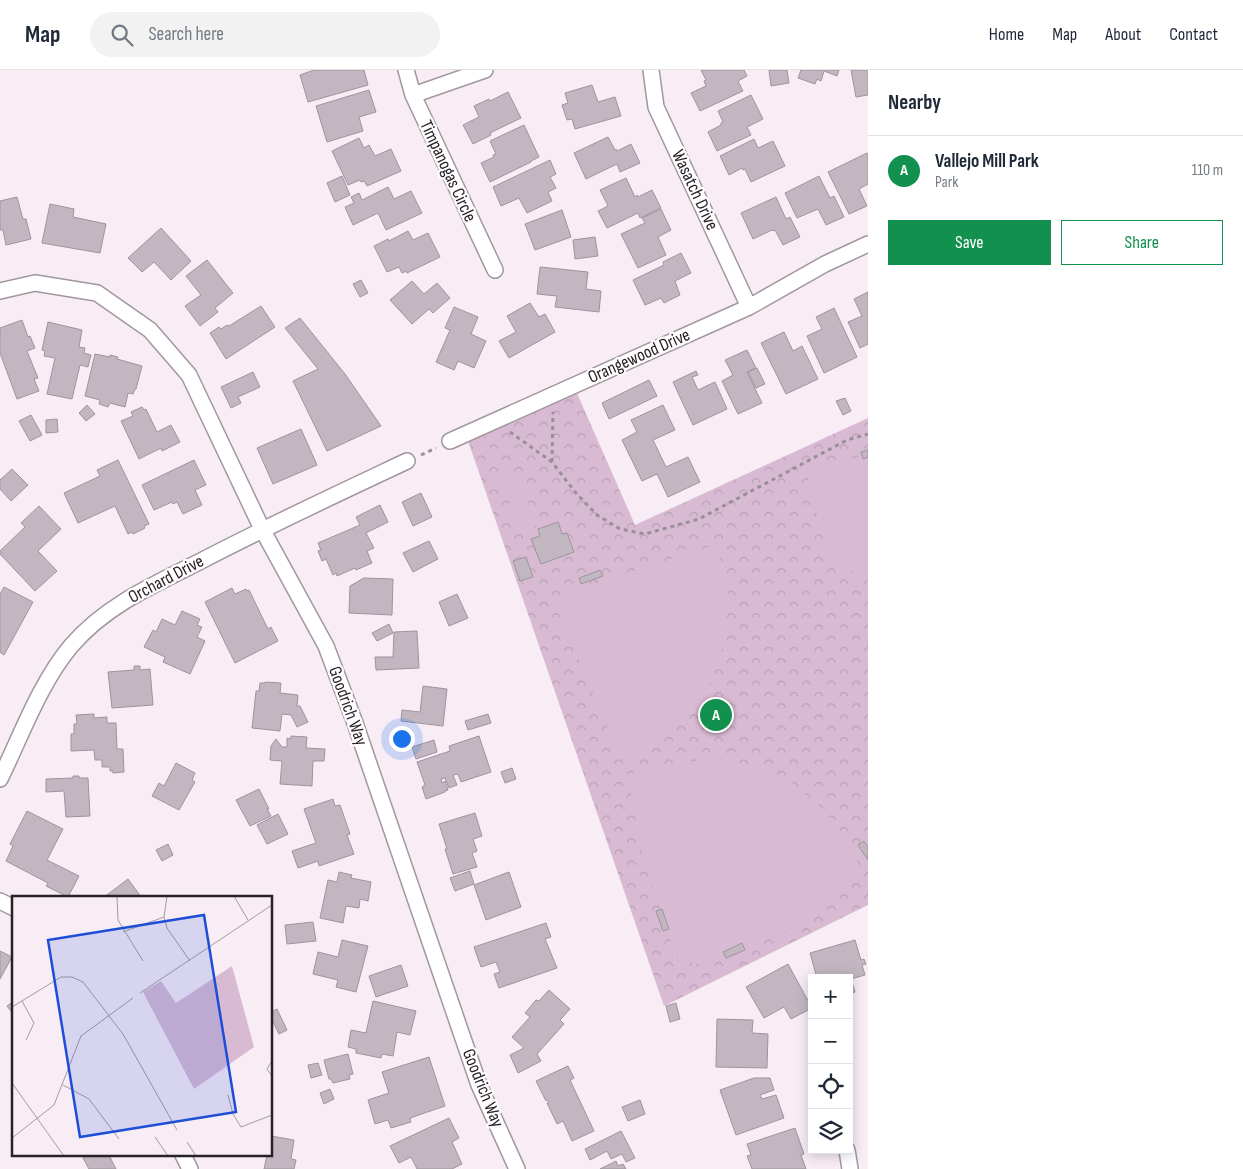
<!DOCTYPE html>
<html lang="en">
<head>
<meta charset="utf-8">
<style>
  body { margin:0; font-family:"Sofia Sans Condensed",sans-serif; background:#f2f2f3; color:#1f2937 }
  .controls { position:absolute; right:15px; bottom:15px; display:grid; overflow:hidden; border-radius:0px; box-shadow:0 2px 12px #0003 }
  .controls button { width:45px; height:45px; display:grid; place-items:center; padding:0; border:0; border-bottom:1px solid #e0e1e3; background:#fff; color:#1f2937; font:25px sans-serif }
  .you { position:absolute; left:401px; top:668px; width:18px; height:18px; margin:-12px; border:4px solid #fff; border-radius:50%; background:#1a73e8; box-shadow:0 0 0 8px #1a73e833 }
  .badge { display:grid; place-items:center; width:32px; height:32px; border-radius:50%; background:#12904d; color:#fff; font-size:16px; font-weight:700 }
  .pin { position:absolute; translate:-50% -50%; border:2px solid #fff; box-shadow:0 1px 5px #0006 }
  .list { margin:0; padding:0; list-style:none }
  h2 { display:flex; justify-content:space-between; align-items:center; height:65px; margin:0; padding:0 20px; font-size:21px }
  h2 small { font-size:16px; font-weight:400; color:#747a83 }
  .list li { display:grid; grid-template-columns:32px 1fr auto; gap:15px; align-items:center; box-sizing:border-box; height:70px; padding:0 20px; border-top:1px solid #e0e1e3 }
  .list b { display:block; font-size:19px; white-space:nowrap }
  .list p { margin:0; font-size:16px; white-space:nowrap; color:#747a83 }
  .list em { font-size:16px; font-style:normal; color:#747a83 }
  .actions { display:flex; gap:10px; padding:15px 20px }
  .actions a { flex:1; padding:11px 0; border:1px solid #12904d; border-radius:0px; text-align:center; font-size:18px; color:#12904d }
  .actions .main { background:#12904d; color:#fff }
  .icon { flex:none; width:28px; height:28px; fill:none; stroke:currentColor; stroke-width:2; stroke-linecap:round; stroke-linejoin:round }
  .map { position:relative; flex:none; width:868px; height:1099px; overflow:hidden }
  header { display:flex; align-items:center; gap:30px; box-sizing:border-box; height:70px; padding:0 25px; background:#fff; border-bottom:1px solid #e0e1e3 }
  header strong { font-size:24px }
  nav { display:flex; gap:28px; margin-inline-start:auto; font-size:18px }
  .search { width:350px; height:45px; background:#f2f2f3; display:flex; align-items:center; gap:12px; box-sizing:border-box; padding:0 18px; border-radius:28px; color:#747a83; font-size:19px }
  main { display:flex }
  aside { flex:1; background:#fff }
  .map>svg:first-child { display:block }
</style>
</head>
<body>
<header>
<strong>Map</strong>
<div class="search"><svg class="icon" aria-label="search" viewBox="0 0 24 24"><circle cx="10" cy="10" r="6"/><path d="M15 15l6 6"/></svg>Search here</div>
<nav><a>Home</a><a>Map</a><a>About</a><a>Contact</a></nav>
</header>
<main>
<div class="map">
<svg width="868" height="1099" viewBox="0 0 868 1099">
  <defs>
    <pattern id="park-crowns" width="20" height="18" patternUnits="userSpaceOnUse" patternTransform="scale(1.25)"><rect width="20" height="18" fill="#d9bad3"/><path d="M2 6a3 3 0 1 1 6 0M12 15a3 3 0 1 1 6 0" fill="none" stroke="#baa0b5"/></pattern>
  </defs>
  <rect width="100%" height="100%" fill="#f8ecf5"/>
  <!-- park -->
  <path fill="url(#park-crowns)" d="M576 321 635 455 868 348V835L664 936 467 368Z"/>
  <!-- pitch -->
  <path fill="#d9bad3" d="M868 385V511L827 485 806 400Z
    M512 398 537 455 522 462 497 404Z
    M715 475C721 490 727 506 728 523 729 530 728 538 727 546 725 585 710 625 681 653 664 669 642 678 621 687L552 528Z
    M718 689 747 694 790 712 822 738 849 772 863 806 803 854 705 896 684 891 673 878 643 788 627 704 671 693Z"/>
  <!-- building -->
  <path fill="#c2b7c0" stroke="#9f949d" d="M314 0H364L368 15 308 32 300 5Z
    M701 0H744L747 6 738 11 743 21 700 41 691 23 706 16 704 11 706 10Z
    M769 0H787L789 13 771 16Z
    M801 0H839L837 6 824 1 821 11 817 9 815 14 798 8Z
    M851 0H868V25L856 27Z
    M592 15 598 32 615 27 621 46 575 59 572 49 567 50 562 35 568 33 565 23Z
    M369 20 376 42 359 47 363 61 327 72 316 36Z
    M508 22 521 48 490 63 491 65 473 74 463 55 479 47 474 36 489 29 490 31Z
    M751 25 763 49 747 57 751 65 717 81 708 62 721 55V53L723 52 718 41Z
    M524 55 539 87 531 91V92L490 112 481 93 494 87 493 85 496 84 490 71Z
    M608 67 615 80 616 79 617 81 631 74 640 93 620 102 617 94 586 109 574 83Z
    M359 68 364 78 369 75 375 86 391 79 401 101 367 116 364 111 361 112 360 110 348 115 332 81Z
    M754 69 758 78 773 71 785 96 751 112 745 99 743 100 742 98 729 105 720 86Z
    M867 83 868 86V114L859 119 867 136 849 144 828 102Z
    M550 90 556 104 550 107 556 118 548 122 552 131 527 143 519 128 501 136 493 117Z
    M342 106 350 125 335 132 327 113Z
    M819 106 830 128 834 126 844 147 826 155 818 139 797 148 785 123Z
    M626 108 635 127 637 125 638 127 652 120 661 138 640 148 638 143 607 158 598 141 608 136 600 120Z
    M388 117 394 129 411 121 422 143 386 160 378 143 353 155 345 137 354 133 351 127 359 123 362 130Z
    M17 127 23 149H26L31 169 6 175 3 160H0V131Z
    M776 127 786 149 790 147 800 167 783 175 775 160 773 161 772 160 753 169 741 143Z
    M50 134 74 139 73 147 106 154 100 183 42 173Z
    M661 139 671 160 658 167 666 185 638 198 621 164 645 153 642 148Z
    M562 140 571 167 535 180 525 154Z
    M161 158 191 191 171 210 154 192 142 202 128 188Z
    M408 161 413 170 428 163 440 187 407 203 406 201 402 203 399 197 387 202 374 176 388 169 389 171Z
    M595 167 598 186 575 189 573 170Z
    M681 183 691 203 675 211 680 225 664 233 661 228 645 235 633 210 664 195 663 192Z
    M207 190 233 223 215 238 218 242 200 256 185 236 201 225 186 206Z
    M540 197 588 202 586 219 601 221 599 242 555 237 557 226 537 224Z
    M361 210 368 223 360 227 353 214Z
    M412 211 424 224 437 213 450 228 433 243 429 239 412 254 390 230Z
    M868 222V274L860 278 848 252 862 246 854 229Z
    M530 233 539 247 545 244 555 262 509 288 499 271 516 262 507 246Z
    M261 236 275 257 226 289 210 263 219 257 221 259 227 255 229 256Z
    M454 237 478 247 471 264 486 271 474 298 458 291 454 300 436 292 450 260 445 258Z
    M834 238 857 287 824 303 807 266 822 259 816 247Z
    M300 248 345 304 381 356 327 381 293 311 318 299 285 258Z
    M22 250 28 267 30 266 35 278 27 281 38 308 34 309 39 321 17 329 0 283V258Z
    M48 252 82 260 79 277 85 278 84 283 91 285 88 297 80 295 72 329 47 324 55 288 44 286 45 281 42 280Z
    M784 262 793 281 802 276 818 309 786 324 761 273Z
    M747 280 756 298 747 302 762 333 738 344 722 311 733 305 725 290Z
    M95 284 110 287V285L118 287 117 289 142 296 136 319H135L133 324 128 323 125 337 110 333 108 337 99 334 100 330 85 326Z
    M757 298 765 314 756 318 748 302Z
    M696 301 698 305 692 307 698 320 715 312 727 339 693 355 673 312Z
    M253 302 260 317 238 327 241 333 231 338 221 317Z
    M649 310 657 326 609 349 602 333Z
    M845 328 851 341 843 345 836 331Z
    M87 335 95 344 86 351 79 343Z
    M663 335 675 360 653 370 666 397 688 387 700 412 668 427 657 404 642 411 622 370 637 362 631 350Z
    M142 337 144 340 146 339 157 362 171 355 180 372 162 381 161 378 139 389 121 351 133 346 131 342Z
    M31 345 42 365 30 371 19 351Z
    M57 349 58 362 46 363V350Z
    M301 359 317 395 273 414 257 378Z
    M868 380V387L863 389 861 382Z
    M118 390 149 454 144 456 145 458 133 464 132 462 128 464 115 436 78 453 64 423 100 406 97 400Z
    M194 390 206 415 195 420 202 435 183 444 177 432 173 434 172 432 154 440 142 415Z
    M12 399 28 415 11 431 0 419V410Z
    M421 423 432 447 413 456 402 432Z
    M380 435 388 452 366 463 374 478 367 481 372 493 356 500 355 498 337 506 336 503 333 505 326 489 322 491 318 481 321 480 318 473 360 455 356 447Z
    M39 436 61 459 38 481 57 501 35 521 0 484V481L25 457 21 453Z
    M558 452 562 464 567 463 574 482 541 494 531 469 540 466 538 459Z
    M429 471 438 489 413 502 403 483Z
    M526 487 533 507 520 511 513 491Z
    M600 500 603 506 581 514 579 508Z
    M364 508 393 509 392 545 349 543 350 516Z
    M4 517 33 532 4 585 0 582V524Z
    M232 518 235 524 246 519 247 521 249 520 268 559 271 557 278 571 235 593 205 532Z
    M457 524 468 548 449 556 439 532Z
    M182 541 200 549 197 555 202 557 197 567 205 571 190 604 163 592 165 587 144 577 153 560 156 562 162 549 175 555Z
    M389 554 393 563 377 571 372 563Z
    M417 561 419 598 376 600 375 587H393L394 562Z
    M134 596H140V600L150 599 153 635 112 638 108 602 134 600Z
    M265 612 281 613 280 623 298 625 297 636H300L308 652 297 657 291 645 282 644 280 661 252 658 256 621H259L260 613H265Z
    M423 616 447 619 443 656 401 651 402 640 420 642Z
    M94 644V648L107 647V653H116L117 679H123L124 702 113 703V701H110V697H102V690H95L94 680 71 681V664H74V654H77L76 645Z
    M488 644 491 653 468 660 465 651Z
    M291 666 307 667 306 678 325 679 324 691H313L312 716 280 714 282 691 270 690 271 676 276 669 282 677H287V668L291 669Z
    M479 666 491 702 461 712 458 704 453 705 457 715 449 718 445 708 441 709 442 713 445 711 448 720 445 721V722L426 729 422 717 425 715 417 692 450 681 449 676Z
    M434 670 437 682 416 689 412 677Z
    M176 693 195 703 192 710 195 712 179 740 152 726 159 713 164 716Z
    M512 698 516 709 505 713 501 702Z
    M73 706H79V708H88L90 746 66 747 64 721 46 722V709L73 708Z
    M259 719 269 739H267L271 746 250 756 236 730Z
    M333 729 335 736 340 735 350 764 347 765 354 784 319 796 318 791 298 798 292 781 316 773 304 739Z
    M27 741 63 759 47 790 79 806 68 827 46 816 48 813 6 791 13 776 10 774Z
    M475 743 482 766 473 769 477 781 472 783 477 797 453 804 445 779H447L439 754Z
    M278 744 288 764 267 774 257 755Z
    M864 771 868 777V790L858 775Z
    M168 774 173 785 162 791 156 780Z
    M470 801 474 814 455 821 450 808Z
    M339 802 352 805 351 808 371 812 368 831 360 829 359 838 346 836 343 853 320 848 328 810 337 812Z
    M509 802 521 837 486 850 474 815Z
    M128 809 142 828H103Z
    M662 839 669 859 663 861 656 841Z
    M313 852 316 871 287 874 285 855Z
    M546 853 551 867 545 869 557 898 499 918 494 904 500 902 496 892 481 897 474 877Z
    M342 870 368 876 356 922 336 917 338 910 313 904 318 882 338 887Z
    M855 870 861 890 864 889 866 894 862 895 865 905 851 909 855 922 849 924V908H817L810 883Z
    M742 873 745 880 726 888 723 882Z
    M0 881 12 887 0 909Z
    M788 894 812 938 791 949 784 937 764 948 746 917Z
    M401 895 408 916 376 927 369 906Z
    M549 920 570 939 560 950 564 954 537 984 541 991 518 1003 510 985 524 978 512 967 530 947 525 943 536 930 539 931Z
    M14 931V945L7 936Z
    M373 931 416 941 410 965 397 962 393 986 382 984 381 988 356 983V979L348 977 351 960 366 963Z
    M676 933 680 949 670 952 666 936Z
    M277 939 287 960 279 964 271 948V942Z
    M717 949 753 950 752 963 768 964 767 998 716 997Z
    M348 984 353 1004 349 1005 350 1009 333 1013 331 1009H329L324 990Z
    M429 987 445 1036 410 1048 411 1052 391 1058 388 1050 375 1054 368 1030 389 1023 382 1002Z
    M318 993 322 1005 311 1008 308 995Z
    M568 996 574 1008 570 1010 594 1061 572 1071 563 1051 557 1054 547 1033 549 1032 547 1030 546 1031 536 1011Z
    M754 1008H770L774 1020 760 1025 762 1029 776 1025 784 1048 736 1065 720 1020Z
    M330 1019 334 1029 324 1034 320 1023Z
    M640 1030 645 1044 628 1051 622 1037Z
    M449 1048 459 1068 452 1072 462 1094 452 1099H417L411 1087 399 1093 390 1076Z
    M795 1058 804 1084 801 1085 806 1099H752L747 1086 751 1085 747 1074Z
    M621 1061 635 1088 626 1092 622 1084 611 1089 607 1081 590 1090 585 1079Z
    M271 1066 294 1070 291 1089 296 1090 294 1099H264L267 1085H271Z
    M89 1085H109L116 1099H89L83 1088Z
    M616 1091 618 1096 623 1094 626 1099H600Z"/>
  <g fill="none" stroke-linecap="round" stroke-linejoin="round">
    <!-- street casing -->
    <g stroke="#a297a0" stroke-width="18">
      <path id="street" d="M406 0 413 25 495 200
        M651 0 656 37 749 237
        M413 25 485 0
        M0 221 35 213 97 223 150 260 189 305 262 459 326 576 355 653 479 1015 517 1099
        M450 371 749 237 825 194 868 174
        M0 709C21 666 40 613 71 576 105 536 153 515 199 492 268 456 337 424 407 391
        M0 831 14 838
        M847 1080 850 1099
        M183 1085 190 1099"/>
    </g>
    <!-- path -->
    <path stroke="#989096" stroke-width="3" stroke-dasharray="4 4" stroke-linecap="butt" d="M510 362 552 392 575 422 597 445 620 459 645 464 699 449 847 370 868 364
      M421 385 436 378
      M552 392 553 342"/>
    <!-- street -->
    <use href="#street" stroke="#fff" stroke-width="15"/>
  </g>
  <g text-anchor="middle" dominant-baseline="central" stroke-width="4.5" stroke-linejoin="round" paint-order="stroke">
    <!-- street labels -->
    <g font-size="18" fill="#262225" stroke="#fffcfe">
      <text transform="translate(448 101) rotate(65)">Timpanogas Circle</text>
      <text transform="translate(695 120) rotate(65)">Wasatch Drive</text>
      <text transform="translate(639 286) rotate(-24)">Orangewood Drive</text>
      <text transform="translate(166 509) rotate(-28)">Orchard Drive</text>
      <text transform="translate(348 636) rotate(70)">Goodrich Way</text>
      <text transform="translate(483 1018) rotate(68)">Goodrich Way</text>
    </g>
  </g>
  <!-- overview -->
  <g transform="translate(12 826)">
    <rect width="260" height="260" fill="#f8ecf5"/>
    <path d="M220 70 242 151 182 193 131 96 149 85 164 107Z" fill="#d9bad3"/>
    <path d="M216 83 221 85 228 106 224 111 212 113 199 107 193 93ZM178 109 182 130 177 142 168 149 151 123ZM185 147 199 149 214 164 189 185 182 182 169 152Z" fill="#d9bad3"/>
    <path fill="none" stroke="#a49ba2" stroke-width="1" d="M105 0 106 24 131 65M155 0 152 21 155 32 178 65M222 0 236 24M111 36 152 21M128 97 260 9M10 105 22 127 14 144M0 111 49 81H60L71 86 111 138 165 234M260 165 255 173 260 180M0 187 52 260M51 189 77 203 107 243M216 199 221 218 229 231 260 219M143 241 156 260M0 242 42 209 69 140 121 102M175 246 184 260"/>
    <path fill="#1d4ed8" fill-opacity="0.15" stroke="#1d4ed8" stroke-width="2.5" d="M192 19 224 216 68 241 36 44Z"/>
    <rect width="260" height="260" fill="none" stroke="#262225" stroke-width="2.5"/>
  </g>
</svg>
<div class="controls">
<button>+</button>
<button>−</button>
<button><svg class="icon" aria-label="locate" viewBox="0 0 24 24"><circle cx="12" cy="12" r="6"/><path d="M12 2v4M12 18v4M2 12h4M18 12h4"/></svg></button>
<button><svg class="icon" aria-label="layers" viewBox="0 0 24 24"><path d="M12 4l9 5-9 5-9-5zM3 14l9 5 9-5"/></svg></button>
</div>
<div class="you"></div>
<div class="pin badge" style="left:716px;top:645px">A</div>
</div>
<aside>
<h2>Nearby<small></small></h2>
<ul class="list">
<li><span class="badge">A</span><div><b>Vallejo Mill Park</b><p>Park</p></div><em>110 m</em></li>
</ul>
<div class="actions"><a class="main">Save</a><a>Share</a></div>
</aside>
</main>
</body>
</html>
